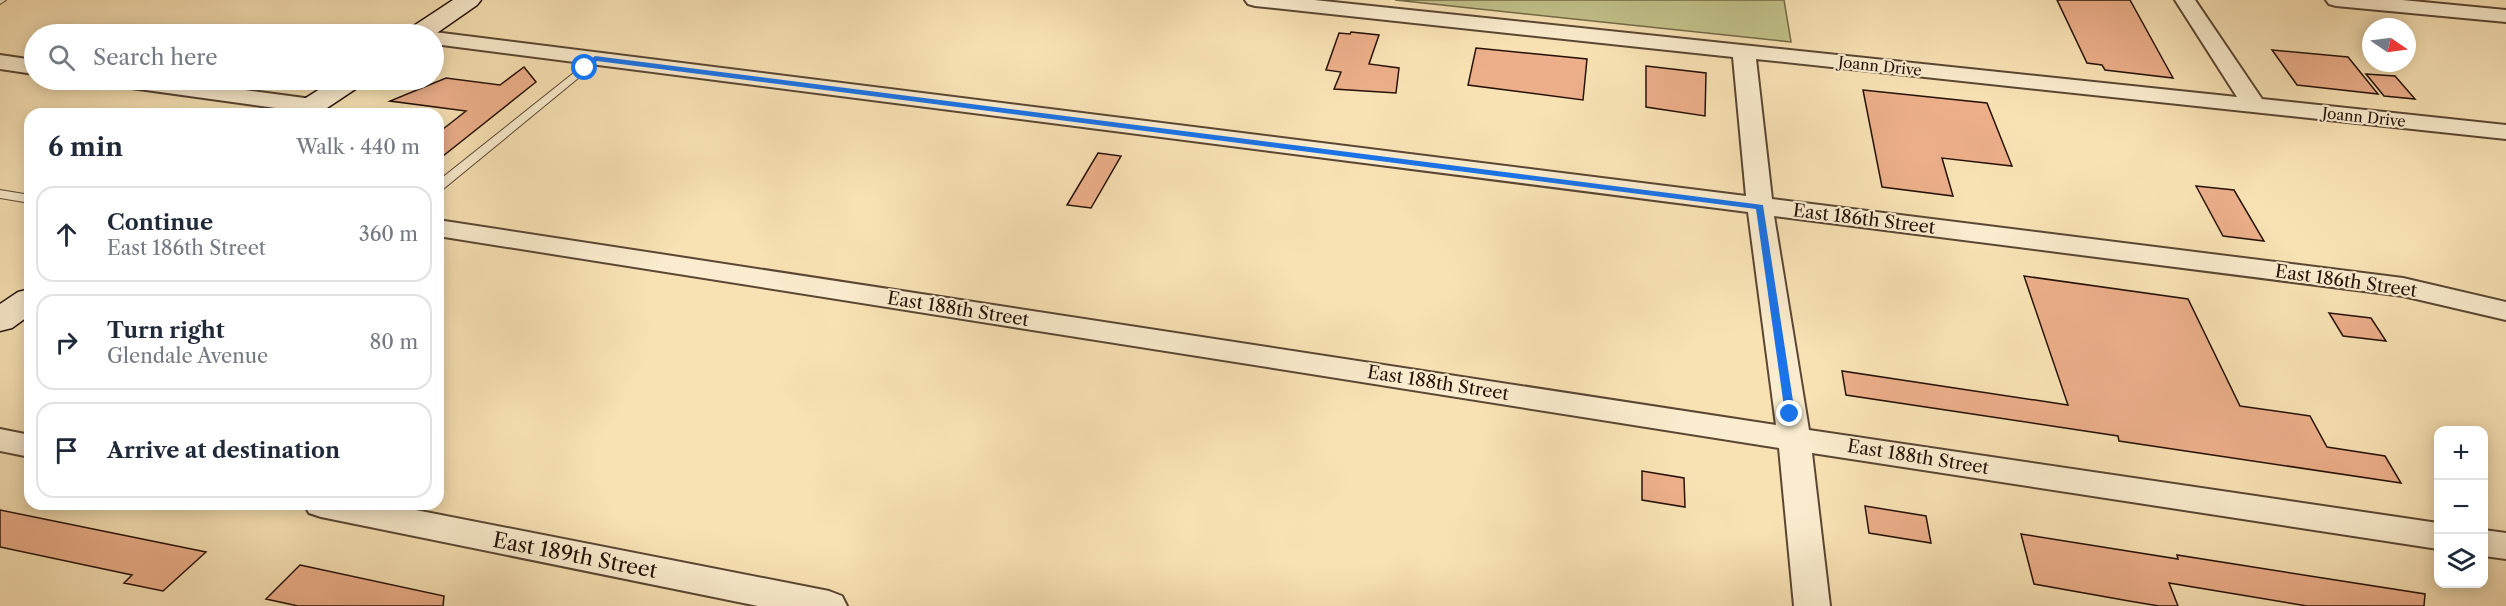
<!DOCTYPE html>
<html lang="en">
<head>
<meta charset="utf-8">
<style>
  body { margin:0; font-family:"Libre Caslon Text",serif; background:#f2f2f3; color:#1f2937 }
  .controls { position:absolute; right:18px; bottom:18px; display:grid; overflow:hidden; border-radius:12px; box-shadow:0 3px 15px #0003 }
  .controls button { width:54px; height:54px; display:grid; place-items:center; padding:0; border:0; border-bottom:2px solid #e0e1e3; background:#fff; color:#1f2937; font:30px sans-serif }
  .compass { position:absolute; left:2362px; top:18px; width:54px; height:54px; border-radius:50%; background:#fff; box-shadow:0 3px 15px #0003; rotate:103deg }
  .stop { position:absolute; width:18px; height:18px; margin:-14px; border:4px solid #1a73e8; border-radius:50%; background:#fff }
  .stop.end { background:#1a73e8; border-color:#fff; box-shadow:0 2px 6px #0008 }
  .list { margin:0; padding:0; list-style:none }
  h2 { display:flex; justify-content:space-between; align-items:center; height:78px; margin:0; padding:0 24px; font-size:26px }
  h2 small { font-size:20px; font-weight:400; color:#747a83 }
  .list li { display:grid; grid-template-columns:39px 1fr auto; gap:18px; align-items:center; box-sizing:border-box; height:96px; margin:0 12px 12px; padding:0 12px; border:2px solid #e0e1e3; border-radius:18px }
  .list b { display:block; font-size:22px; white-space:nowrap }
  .list p { margin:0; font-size:20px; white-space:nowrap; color:#747a83 }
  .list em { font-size:20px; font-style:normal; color:#747a83 }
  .icon { flex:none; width:33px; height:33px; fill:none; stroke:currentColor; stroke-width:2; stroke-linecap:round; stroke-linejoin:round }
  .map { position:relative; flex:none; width:2506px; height:606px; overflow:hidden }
  .search { position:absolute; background:#fff; box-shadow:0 3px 15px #0003; left:24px; top:24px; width:420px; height:66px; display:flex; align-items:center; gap:15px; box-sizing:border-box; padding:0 21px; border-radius:33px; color:#747a83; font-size:22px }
  .panel { position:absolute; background:#fff; box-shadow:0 3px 15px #0003; left:24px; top:108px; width:420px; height:402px; border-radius:18px }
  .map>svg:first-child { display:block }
</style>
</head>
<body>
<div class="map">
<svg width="2506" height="606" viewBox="0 0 2506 606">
  <rect width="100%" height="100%" fill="#f8e2b4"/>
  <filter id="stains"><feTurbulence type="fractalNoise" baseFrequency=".00333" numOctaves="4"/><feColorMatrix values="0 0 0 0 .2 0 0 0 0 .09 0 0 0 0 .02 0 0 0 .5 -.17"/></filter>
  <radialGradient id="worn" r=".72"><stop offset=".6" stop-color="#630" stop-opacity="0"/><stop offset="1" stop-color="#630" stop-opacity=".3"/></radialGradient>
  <!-- green -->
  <path fill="#c2c28a" stroke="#746a49" stroke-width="1.5" d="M1395 0H1784L1791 42Z"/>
  <!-- building -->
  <path fill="#ecaf8a" stroke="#261208" stroke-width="1.5" d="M2057 0H2130L2173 78 2105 70 2102 65 2087 63Z
    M1351 32 1379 35 1369 64 1399 68 1396 93 1334 89 1341 72 1326 70 1339 33 1350 34Z
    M1476 48 1587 59 1583 100 1468 85Z
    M2272 50 2348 57 2378 94 2297 85Z
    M1646 66 1706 73 1705 116 1646 107Z
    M524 67 536 82 438 160V133L466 111 390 101 446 78 500 85Z
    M2366 74 2395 76 2415 99 2384 96Z
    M1863 90 1987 103 2012 166 1942 158 1953 196 1882 187Z
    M1098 153 1121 156 1091 208 1067 205Z
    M2196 186 2234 190 2264 241 2223 236Z
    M2024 276 2188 299 2240 406 2310 416 2327 447 2385 456 2401 483 2119 441 2118 436 1846 395 1842 371 2068 405Z
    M2329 313 2371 318 2386 341 2343 336Z
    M1642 471 1684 478 1685 507 1642 500Z
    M1865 506 1926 516 1931 543 1869 533Z
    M0 510 98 530 206 552 163 591 124 583 132 575 0 547Z
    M2021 534 2178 559 2177 555 2425 594 2424 606H2307L2169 583 2178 606H2159L2129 601 2034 584Z
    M300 565 444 596 443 606H298L266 599Z"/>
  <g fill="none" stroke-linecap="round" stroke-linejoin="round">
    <!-- lane casing -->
    <g stroke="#5a4633" stroke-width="2">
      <path id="lane" d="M0 0H6L0 4Z
        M595 56 600 59 599 61 442 190 438 191V181Z
        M0 190 30 195V203L0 198Z"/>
    </g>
    <!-- street casing -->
    <g stroke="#5a4633" stroke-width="4">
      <path id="street" d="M1245 0H1314L2237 97 2175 0H2195L2262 99 2506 125V139L1756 59 1772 199 2403 278 2506 302V320L2403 296 1774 216 1809 430 2438 523V549L1812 453 1830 606H1794L1779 448 438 236V220L1776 425 1748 212 434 44V34H426L434 32 1746 196 1733 57 1255 6 1248 4Z
        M2326 0H2402L2506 10V22L2336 6 2329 4Z
        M0 55 34 60V74L0 69Z
        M113 80H170L312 99 320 101 324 106 320 111 312 113 124 87 116 85Z
        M0 429 30 435V457L0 451Z
        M304 504H385L829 591 842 596 847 606H758L321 517 309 513Z
        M2484 530 2506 533V559L2484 556Z"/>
    </g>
    <!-- secondary casing -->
    <g stroke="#261208" stroke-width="3">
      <path id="secondary" d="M453 0H481L477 5 434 35 406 34 409 29Z
        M334 80H364L360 86 318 114H286L290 108Z
        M30 289V315L12 328 0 331V304L18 292Z"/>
    </g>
    <!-- lane -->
    <use href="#lane" fill="#faecce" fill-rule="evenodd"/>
    <!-- street -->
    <use href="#street" fill="#faecce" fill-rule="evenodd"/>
    <!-- secondary -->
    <use href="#secondary" fill="#faecce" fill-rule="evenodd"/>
  </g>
  <!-- route -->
  <path fill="#1a73e8" d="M595 56 1763 205 1795 414 1790 417 1785 414 1756 209 597 61 587 69H582V66Z"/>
  <g text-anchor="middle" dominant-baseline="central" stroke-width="4.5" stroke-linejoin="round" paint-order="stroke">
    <!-- far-street labels -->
    <g font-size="15" fill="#261208" stroke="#faecce">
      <text transform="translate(1880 66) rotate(6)">Joann Drive</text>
      <text transform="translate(2364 117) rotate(6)">Joann Drive</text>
    </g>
    <!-- street labels -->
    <g font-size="18" fill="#261208" stroke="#faecce">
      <text transform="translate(1864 219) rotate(7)">East 186th Street</text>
      <text transform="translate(2346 281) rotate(8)">East 186th Street</text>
      <text transform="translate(958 309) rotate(9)">East 188th Street</text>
      <text transform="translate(1438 383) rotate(9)">East 188th Street</text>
      <text transform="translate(1918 457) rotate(9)">East 188th Street</text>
    </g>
    <!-- near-street labels -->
    <g font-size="21" fill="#261208" stroke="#faecce">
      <text transform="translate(575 555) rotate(11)">East 189th Street</text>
    </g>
  </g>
  <rect width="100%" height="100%" filter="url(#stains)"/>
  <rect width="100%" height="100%" fill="url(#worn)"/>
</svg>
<div class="controls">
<button>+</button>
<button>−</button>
<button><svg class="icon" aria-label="layers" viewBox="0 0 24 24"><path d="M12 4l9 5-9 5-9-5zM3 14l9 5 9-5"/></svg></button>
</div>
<svg class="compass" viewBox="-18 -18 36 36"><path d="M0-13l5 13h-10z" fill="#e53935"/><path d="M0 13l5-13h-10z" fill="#747a83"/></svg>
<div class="stop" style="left:585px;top:68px"></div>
<div class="stop end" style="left:1790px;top:414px"></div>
<div class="search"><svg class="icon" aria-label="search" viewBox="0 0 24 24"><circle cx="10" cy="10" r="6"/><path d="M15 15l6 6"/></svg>Search here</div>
<section class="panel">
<h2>6 min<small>Walk · 440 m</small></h2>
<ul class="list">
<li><svg class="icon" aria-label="ahead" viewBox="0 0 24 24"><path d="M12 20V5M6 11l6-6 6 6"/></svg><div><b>Continue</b><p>East 186th Street</p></div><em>360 m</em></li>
<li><svg class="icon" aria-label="right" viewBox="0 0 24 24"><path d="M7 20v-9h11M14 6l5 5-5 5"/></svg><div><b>Turn right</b><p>Glendale Avenue</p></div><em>80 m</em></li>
<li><svg class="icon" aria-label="arrive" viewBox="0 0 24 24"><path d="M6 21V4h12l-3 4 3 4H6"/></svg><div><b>Arrive at destination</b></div></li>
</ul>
</section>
</div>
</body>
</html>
